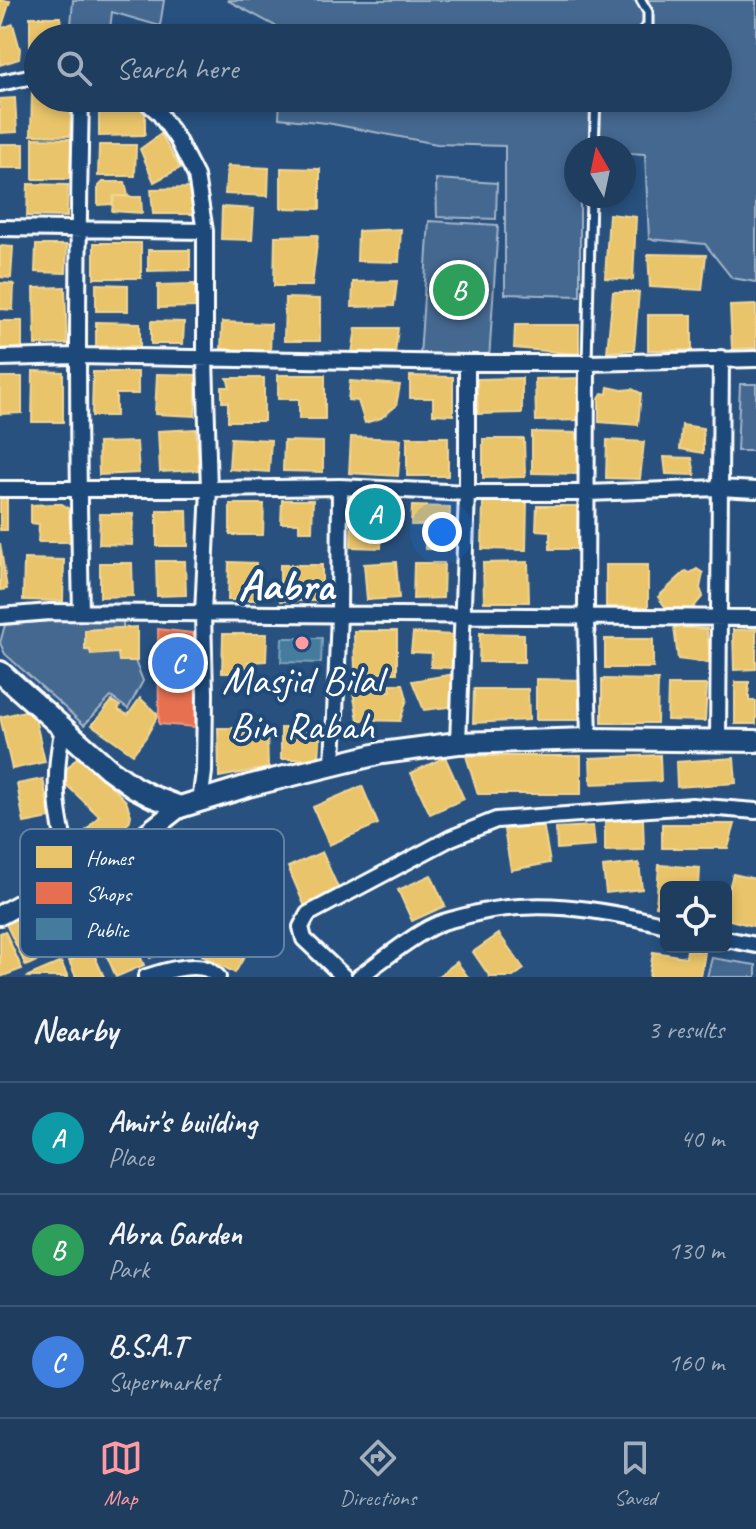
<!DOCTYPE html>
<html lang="en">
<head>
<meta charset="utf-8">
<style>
  body { margin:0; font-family:Caveat,sans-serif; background:#264465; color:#f1f3f6 }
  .controls { position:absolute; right:24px; bottom:24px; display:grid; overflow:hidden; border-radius:12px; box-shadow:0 4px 12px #0003 }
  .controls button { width:72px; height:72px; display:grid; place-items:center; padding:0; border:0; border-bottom:2px solid #3c5674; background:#1e3d5f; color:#f1f3f6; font:40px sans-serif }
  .compass { position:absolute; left:564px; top:136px; width:72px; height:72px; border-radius:50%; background:#1e3d5f; box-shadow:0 4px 12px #0003; rotate:351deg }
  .you { position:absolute; left:442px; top:532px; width:28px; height:28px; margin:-20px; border:6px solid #fff; border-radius:50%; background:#1a73e8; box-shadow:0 0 0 12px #1a73e833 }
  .badge { display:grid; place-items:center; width:52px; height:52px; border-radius:50%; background:#ff9aa2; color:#fff; font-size:26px; font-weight:700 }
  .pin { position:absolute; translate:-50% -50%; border:4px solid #fff; box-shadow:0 2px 8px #0006 }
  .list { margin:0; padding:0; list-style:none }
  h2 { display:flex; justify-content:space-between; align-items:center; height:104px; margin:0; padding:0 32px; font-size:34px }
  h2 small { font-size:26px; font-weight:400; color:#a1aebd }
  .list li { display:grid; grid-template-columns:52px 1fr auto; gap:24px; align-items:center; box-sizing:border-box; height:112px; padding:0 32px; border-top:2px solid #3c5674 }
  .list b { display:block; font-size:30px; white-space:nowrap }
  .list p { margin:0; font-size:26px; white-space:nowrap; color:#a1aebd }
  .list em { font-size:26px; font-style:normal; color:#a1aebd }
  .icon { flex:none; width:44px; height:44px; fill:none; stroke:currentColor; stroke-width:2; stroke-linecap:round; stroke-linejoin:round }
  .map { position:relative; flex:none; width:756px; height:977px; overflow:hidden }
  .search { position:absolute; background:#1e3d5f; box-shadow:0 4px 12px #0003; left:24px; right:24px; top:24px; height:88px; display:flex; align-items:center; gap:20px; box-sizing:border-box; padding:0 28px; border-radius:44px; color:#a1aebd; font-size:30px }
  .sheet { height:440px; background:#1e3d5f }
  nav { display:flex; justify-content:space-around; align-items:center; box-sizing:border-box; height:112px; border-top:2px solid #3c5674; background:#1e3d5f; font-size:22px; color:#a1aebd }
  nav a { display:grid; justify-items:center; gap:4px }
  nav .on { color:#ff9aa2 }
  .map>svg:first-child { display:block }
</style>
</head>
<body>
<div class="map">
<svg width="756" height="977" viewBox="0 0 756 977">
  <rect width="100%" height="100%" fill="#28517f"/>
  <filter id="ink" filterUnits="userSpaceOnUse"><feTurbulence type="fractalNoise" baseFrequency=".0125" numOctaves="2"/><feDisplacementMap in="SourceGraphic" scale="16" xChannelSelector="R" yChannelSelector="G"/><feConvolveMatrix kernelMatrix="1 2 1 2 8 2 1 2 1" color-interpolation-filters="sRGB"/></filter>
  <g filter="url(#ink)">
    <!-- green -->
    <path fill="#446890" stroke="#a2b4c8" stroke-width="2" d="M73 0H164L160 26 112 12 109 38H70Z
      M227 0H756V282L732 278 705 244 649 239 645 154 624 153V148H576V196H580V296L505 294V146L437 144 327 123 279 118 280 98H718V38H283V30Z
      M436 179 497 183 496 219 437 217Z
      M429 221 498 225 489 360 420 356Z
      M740 384H756V451H737Z
      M123 618V628L85 630V650L118 653 120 661H135L143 681 128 709 111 697 84 725 5 654 0 643 5 625 72 619Z
      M712 958 756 965V977H707Z"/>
    <!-- homes -->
    <path fill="#e9c46a" stroke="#f0d697" stroke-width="2" d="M0 0 10 1 2 26H0Z
      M30 17H61V38H38V58H30Z
      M13 24 20 49 19 59 0 65V29Z
      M123 29 145 38H120Z
      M32 89H38V98H71L70 136 31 135Z
      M15 98 17 132 0 133V99Z
      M99 98 145 101V135L99 136Z
      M161 134 180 168 154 182 140 149Z
      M33 138 71 139 70 179H33Z
      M0 144H24V168H0Z
      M99 145H136L135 176H98Z
      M227 166 269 168 268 196 225 194Z
      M281 168 320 169V209L281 208Z
      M103 182H125L128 196H114L112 204 98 205V187Z
      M28 184 68 185 67 217 27 216Z
      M194 188V214H153L151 189Z
      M114 196 141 197 142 213 112 211Z
      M222 207 254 209 252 240 221 239Z
      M609 214 636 217 633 280 605 278Z
      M401 229 399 262 357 261 358 231Z
      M318 235 312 286H274L275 236Z
      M94 243H141V278H94Z
      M36 245H67L66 273 35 272Z
      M0 246 13 247 11 278 0 277Z
      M148 250H190V270L148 271Z
      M648 254 706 255 702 290 650 287Z
      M397 281 394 306 352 307 353 282Z
      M0 283 14 284 13 310 0 309Z
      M96 284 128 285V311H96Z
      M195 284 196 307 158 308V285Z
      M65 287 67 344 35 345 34 288Z
      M613 292H639L634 350 607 352Z
      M285 298 320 299V341H284Z
      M756 305V348L732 349 730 306Z
      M648 315H692V350H648Z
      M0 321H22V348H0Z
      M151 321 184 322 183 344H151Z
      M96 322 140 323V346H96Z
      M222 322 271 324 270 354 221 353Z
      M515 325H579V354L514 348Z
      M356 328H398L395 354 352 353Z
      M33 371 63 372V422H32Z
      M93 372H138V394H116V416H92Z
      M157 374 197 375 195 416 155 414Z
      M278 375H325V419H299V399H278Z
      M410 376 453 377V415L433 414V398H410Z
      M0 377H22V413L0 414Z
      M227 378H264V421H228V402H222V387H230Z
      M522 378V413L478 414 477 379Z
      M582 378V420L536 421 535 379Z
      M350 381 400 385 396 406 381 418 365 423 358 401 348 400Z
      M608 387 622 390 632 389 641 393 638 425 599 422V398L602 393 607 394Z
      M682 425 703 428V453L680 449Z
      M196 429 199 470 160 472 158 431Z
      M532 432 580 433V474L532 473Z
      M351 437 401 439 398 476 349 473Z
      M407 437H448V476H407Z
      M231 438 271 440 269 472 229 469Z
      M483 439H524L525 477 483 478Z
      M607 440 644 442 640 479 606 478Z
      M284 441 323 442V472L283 471Z
      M137 442 139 473 99 475 98 443Z
      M664 457 692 458 695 475 666 474Z
      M0 498H7V530H0Z
      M282 500H313L312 531H299V523H281Z
      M483 500H527L526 550 482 549Z
      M352 501 398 503 397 527 382 526 381 548 351 547Z
      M53 504H62L69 509 71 542H38L39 524 31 523V505Z
      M230 504H264L263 535H230Z
      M412 506 450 507 449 549H425V525H411Z
      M537 506H580L581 549H550V531L536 530Z
      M157 510H187L188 546H157Z
      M100 514H133L132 545 99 544Z
      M0 543 7 589 0 590Z
      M24 559 64 560 63 601 23 600Z
      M156 561H185L186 595 157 596Z
      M229 562 256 563 255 600H228Z
      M396 562 399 598 367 600 364 564Z
      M528 562 529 602H484L483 563Z
      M100 563H132L133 596 100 597Z
      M414 563H444L443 598 413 599Z
      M280 565H322V601H280Z
      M606 565H648V607H606Z
      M697 569 703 573 700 588 703 596 691 610 686 611 681 608H666L658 597 686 571 690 573Z
      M137 627V661H119L118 653 91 655 90 650H85V630Z
      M674 627 707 629 710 663 678 659Z
      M756 629V669L734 670 733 630Z
      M354 631H397V673H355Z
      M413 633 454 635 452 668 431 667 432 653 411 652Z
      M480 633 524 634V662H479Z
      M223 634H267L266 661 248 662 246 673H222Z
      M605 639H653V668H605Z
      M455 674 456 706 424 710 412 681Z
      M536 679 585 680 584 720H536Z
      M602 679 658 680 657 723H602Z
      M351 681H367L371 689 391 691 389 684H403L407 699 400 721 358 720Z
      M735 682H749V701H756V724H735Z
      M668 685H707L705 721 667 720Z
      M474 689H528L529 720 473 723Z
      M140 698 158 715 146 737 133 754 92 725 112 701 120 706 118 710 128 715Z
      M33 709 45 762 12 769 0 717Z
      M218 728H267L268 768 219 777Z
      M281 728H321L319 759H281Z
      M80 754 120 795 126 801 131 815 130 820 123 831 91 845 81 836 99 816 59 778Z
      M660 755 661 781 591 784 590 758Z
      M466 756H581V794H478Z
      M445 757 464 799 430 814 411 773Z
      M734 758 736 783 677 787 676 762Z
      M43 779 50 818 24 823 17 784Z
      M362 786 378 824 329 845 313 807Z
      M643 819 644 850 605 851V820Z
      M543 823 550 863 511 870 504 830Z
      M662 824H735L728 848H662Z
      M593 826 595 846 557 849 556 828Z
      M322 852 340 892 305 907 288 867Z
      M639 863 642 889 606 893 603 867Z
      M659 865 700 868 699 887H666V907L656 906Z
      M733 874 756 879V916L753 926 726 919V900Z
      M431 875 445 906 412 921 398 890Z
      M33 909 54 953 26 966 5 922Z
      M161 911 175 948 150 958 135 921Z
      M217 929 250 947 235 973 202 955Z
      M129 930 144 965 116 977 101 942Z
      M5 931 22 969 0 977V933Z
      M499 934 524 969 513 977H490L473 952Z
      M92 950 104 977H76L69 961Z
      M687 950 705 952 701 977H649L653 952 686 957Z
      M61 962 68 977H27L28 976Z
      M457 962 468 977H437Z"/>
    <!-- shops -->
    <path fill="#e76f51" stroke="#ee9a85" stroke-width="2" d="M158 629 192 633 198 641 195 727 159 724Z"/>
    <!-- public -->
    <path fill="#457b9d" stroke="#7da3ba" stroke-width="2" d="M282 638H322L321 663 281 662Z"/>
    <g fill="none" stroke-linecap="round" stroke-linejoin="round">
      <!-- service casing -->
      <g stroke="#fff" stroke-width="13">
        <path id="service" d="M636 38 648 25V12L641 0
          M594 148 596 98
          M587 363 591 196"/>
      </g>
      <!-- minor casing -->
      <g stroke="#fff" stroke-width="20">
        <path id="minor" d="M0 83 38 75
          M81 98C77 269 77 441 81 612
          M142 98 159 113 177 139 196 176 205 231V359L209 489 203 613 205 694 204 772 200 802
          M0 228 205 231
          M0 358 77 356 467 363H587L756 359
          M587 363 586 618 589 739
          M0 489H209L340 487 467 493H588L719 488 756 490
          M0 616 50 612 756 618
          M63 728C51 784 57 821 73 875
          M718 740 721 358
          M458 743 467 493V363
          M333 765 339 614 340 487
          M726 939 756 945
          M146 977C162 972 190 963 207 969 209 970 216 975 218 977
          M344 977 304 939 301 927 308 914 451 838 496 820 692 806 756 811
          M359 977C382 961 411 936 436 925 445 920 456 919 465 916 532 897 600 909 666 925"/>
      </g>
      <!-- tertiary casing -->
      <g stroke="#fff" stroke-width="24">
        <path id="tertiary" d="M0 915 138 840 180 807"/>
      </g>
      <!-- secondary casing -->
      <g stroke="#fff" stroke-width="26">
        <path id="secondary" d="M0 672 109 769 134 787 151 796 180 807 248 786 382 753 458 743 589 739 756 741"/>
      </g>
      <!-- service -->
      <use href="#service" stroke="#1f4a7a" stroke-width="7"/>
      <!-- minor -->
      <use href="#minor" stroke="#1f4a7a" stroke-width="14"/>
      <!-- tertiary -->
      <use href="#tertiary" stroke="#1f4a7a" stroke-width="18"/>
      <!-- secondary -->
      <use href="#secondary" stroke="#1f4a7a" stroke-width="20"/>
    </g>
  </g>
  <!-- markers -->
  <circle fill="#ff9aa2" stroke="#1f4a7a" stroke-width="3" cx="302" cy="643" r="8"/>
  <g text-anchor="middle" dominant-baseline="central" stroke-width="8" stroke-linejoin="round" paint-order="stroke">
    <!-- poi labels -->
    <g font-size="40" fill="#fff" stroke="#1f4a7a">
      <text x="302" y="680">Masjid Bilal<tspan x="302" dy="46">Bin Rabah</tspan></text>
    </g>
    <!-- quarter labels -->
    <g font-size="44" font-weight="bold" fill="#fff" stroke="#1f4a7a">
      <text x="286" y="585">Aabra</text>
    </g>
  </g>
  <!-- legend -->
  <rect x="20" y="829" width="264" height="128" rx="12" fill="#1f4a7a" stroke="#6280a2" stroke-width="2"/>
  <rect x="36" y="846" width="36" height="22" fill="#e9c46a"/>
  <rect x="36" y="882" width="36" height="22" fill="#e76f51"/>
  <rect x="36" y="918" width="36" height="22" fill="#457b9d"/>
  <g font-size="22" fill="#fff">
    <text x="86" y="865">Homes</text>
    <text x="86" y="901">Shops</text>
    <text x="86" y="937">Public</text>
  </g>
</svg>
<div class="controls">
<button><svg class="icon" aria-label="locate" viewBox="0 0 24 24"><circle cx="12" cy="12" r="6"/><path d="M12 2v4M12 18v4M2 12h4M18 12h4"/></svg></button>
</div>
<svg class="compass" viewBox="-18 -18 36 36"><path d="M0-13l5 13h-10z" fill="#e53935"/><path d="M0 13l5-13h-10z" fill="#a1aebd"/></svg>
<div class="you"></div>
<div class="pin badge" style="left:375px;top:514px;background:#0f9aa8">A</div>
<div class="pin badge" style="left:459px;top:290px;background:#2e9e5b">B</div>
<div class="pin badge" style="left:178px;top:663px;background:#3f7fe0">C</div>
<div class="search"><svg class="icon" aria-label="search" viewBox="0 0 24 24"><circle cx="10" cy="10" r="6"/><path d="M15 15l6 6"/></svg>Search here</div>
</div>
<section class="sheet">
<h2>Nearby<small>3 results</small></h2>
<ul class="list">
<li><span class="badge" style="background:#0f9aa8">A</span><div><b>Amir's building</b><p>Place</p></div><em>40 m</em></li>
<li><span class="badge" style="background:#2e9e5b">B</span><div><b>Abra Garden</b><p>Park</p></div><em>130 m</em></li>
<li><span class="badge" style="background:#3f7fe0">C</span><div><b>B.S.A.T</b><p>Supermarket</p></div><em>160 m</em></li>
</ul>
</section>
<nav>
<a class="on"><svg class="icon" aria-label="map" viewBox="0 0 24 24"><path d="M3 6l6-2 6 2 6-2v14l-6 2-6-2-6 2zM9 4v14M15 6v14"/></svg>Map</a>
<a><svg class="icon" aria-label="directions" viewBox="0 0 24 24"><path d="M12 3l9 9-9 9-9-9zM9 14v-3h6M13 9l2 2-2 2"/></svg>Directions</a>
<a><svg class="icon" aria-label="saved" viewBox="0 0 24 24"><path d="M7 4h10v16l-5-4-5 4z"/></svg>Saved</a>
</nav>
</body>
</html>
